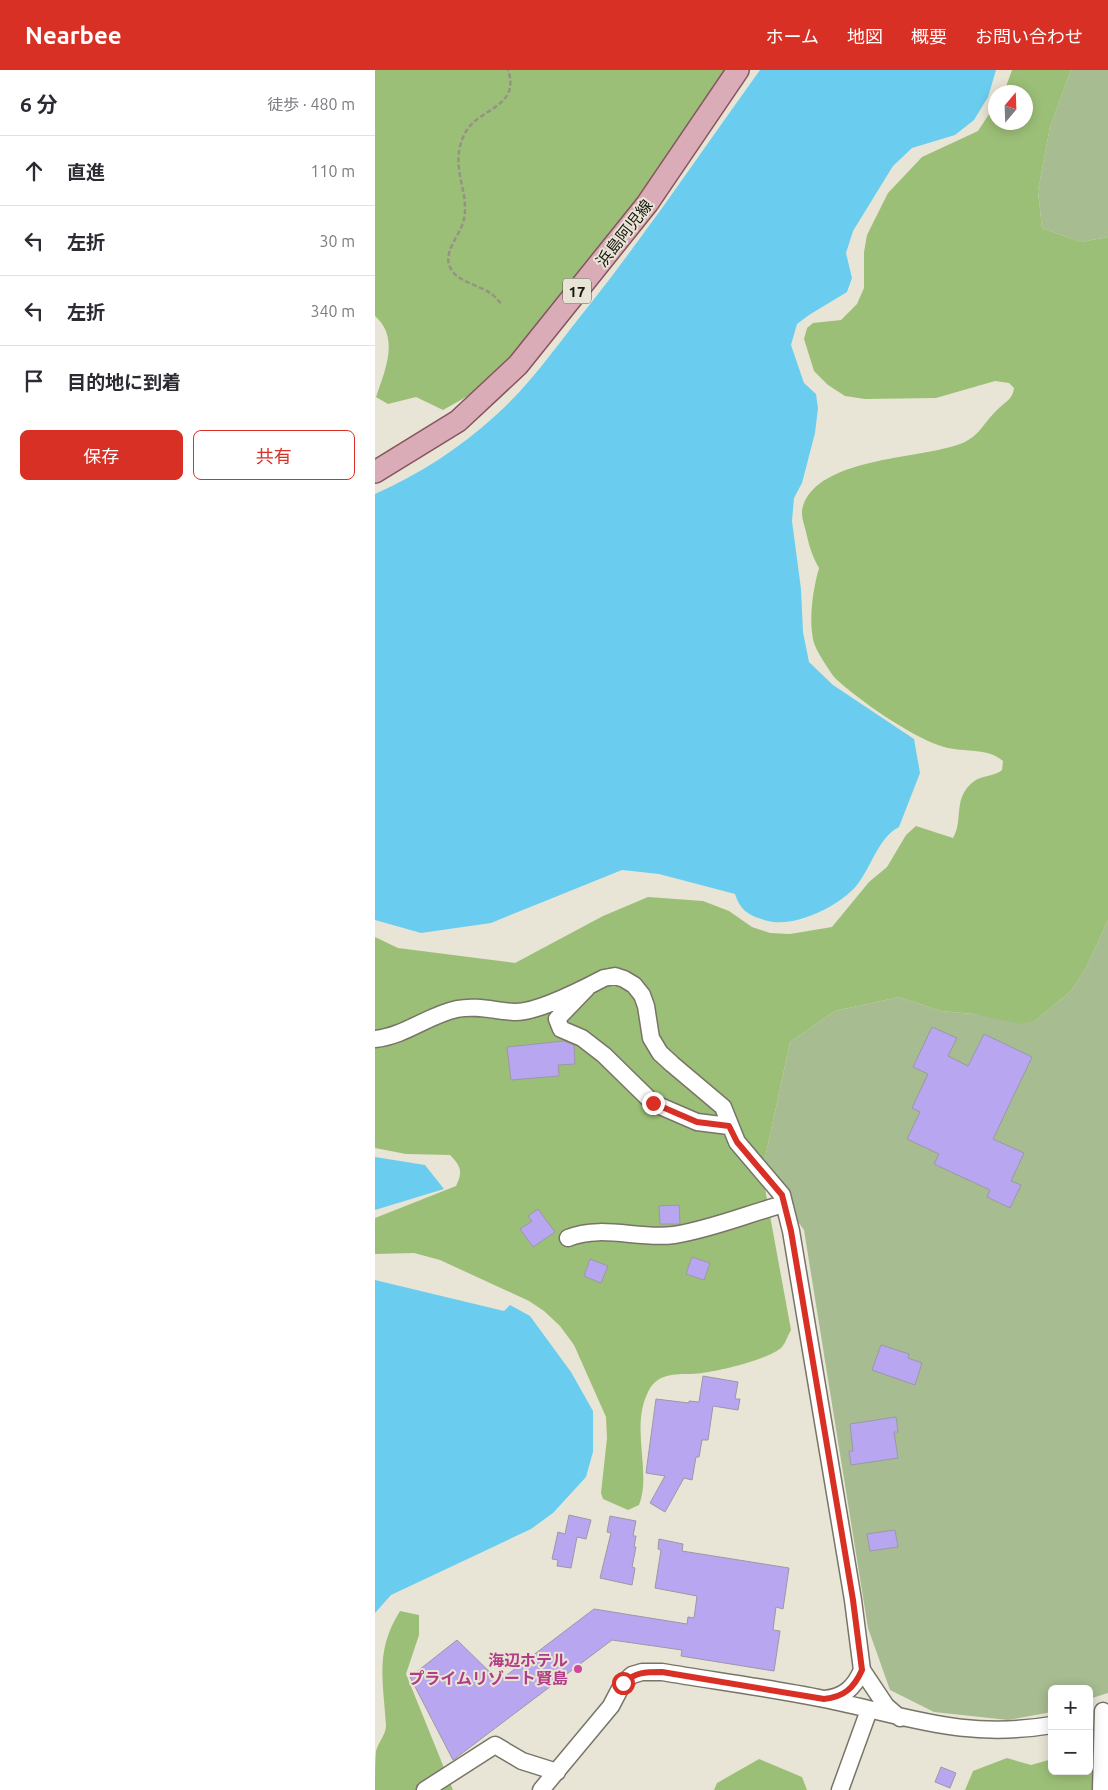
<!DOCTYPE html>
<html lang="ja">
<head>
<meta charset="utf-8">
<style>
  body { margin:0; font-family:Ubuntu,"Noto Sans JP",sans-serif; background:#f2f2f3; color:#2b2b33 }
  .controls { position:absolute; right:15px; bottom:15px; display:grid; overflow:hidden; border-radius:8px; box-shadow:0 2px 12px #0003 }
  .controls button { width:45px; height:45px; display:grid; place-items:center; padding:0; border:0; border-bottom:1px solid #e1e1e2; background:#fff; color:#2b2b33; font:25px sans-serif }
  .compass { position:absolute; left:613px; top:15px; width:45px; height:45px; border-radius:50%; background:#fff; box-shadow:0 2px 12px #0003; rotate:19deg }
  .stop { position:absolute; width:15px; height:15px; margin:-11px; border:4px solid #d93025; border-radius:50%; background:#fff }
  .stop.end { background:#d93025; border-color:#fff; box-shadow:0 1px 5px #0008 }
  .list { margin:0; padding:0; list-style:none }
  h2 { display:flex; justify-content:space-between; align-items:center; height:65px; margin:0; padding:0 20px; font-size:21px }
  h2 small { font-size:16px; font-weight:400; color:#7c7c81 }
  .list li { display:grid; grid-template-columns:32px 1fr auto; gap:15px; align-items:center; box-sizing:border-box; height:70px; padding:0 20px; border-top:1px solid #e1e1e2 }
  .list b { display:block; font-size:19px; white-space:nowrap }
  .list em { font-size:16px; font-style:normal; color:#7c7c81 }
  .actions { display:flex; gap:10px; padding:15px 20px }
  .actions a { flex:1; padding:11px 0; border:1px solid #d93025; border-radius:8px; text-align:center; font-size:18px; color:#d93025 }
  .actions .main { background:#d93025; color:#fff }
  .icon { flex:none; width:28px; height:28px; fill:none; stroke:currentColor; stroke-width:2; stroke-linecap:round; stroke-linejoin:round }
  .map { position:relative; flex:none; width:733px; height:1720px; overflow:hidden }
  header { display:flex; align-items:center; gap:30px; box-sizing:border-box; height:70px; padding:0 25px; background:#d93025; color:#fff }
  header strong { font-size:24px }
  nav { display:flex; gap:28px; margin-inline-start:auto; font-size:18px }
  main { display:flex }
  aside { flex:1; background:#fff }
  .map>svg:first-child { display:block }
</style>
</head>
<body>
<header>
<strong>Nearbee</strong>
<nav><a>ホーム</a><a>地図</a><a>概要</a><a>お問い合わせ</a></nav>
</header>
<main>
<aside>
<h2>6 分<small>徒歩 · 480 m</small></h2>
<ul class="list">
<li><svg class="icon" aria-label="ahead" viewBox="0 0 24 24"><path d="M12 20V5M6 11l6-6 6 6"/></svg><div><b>直進</b></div><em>110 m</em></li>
<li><svg class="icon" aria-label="left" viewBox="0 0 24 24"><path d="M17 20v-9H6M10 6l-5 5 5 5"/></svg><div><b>左折</b></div><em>30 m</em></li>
<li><svg class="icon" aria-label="left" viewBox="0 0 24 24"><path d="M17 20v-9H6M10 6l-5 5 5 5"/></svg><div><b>左折</b></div><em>340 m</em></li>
<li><svg class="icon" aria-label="arrive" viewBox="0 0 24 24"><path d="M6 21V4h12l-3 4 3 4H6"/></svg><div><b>目的地に到着</b></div></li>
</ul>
<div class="actions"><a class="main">保存</a><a>共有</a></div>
</aside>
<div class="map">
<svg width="733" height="1720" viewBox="0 0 733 1720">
  <rect width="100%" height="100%" fill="#e9e5d6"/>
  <!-- green -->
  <path fill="#a7bc91" d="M696 0H733V167L706 172 667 158 663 121 675 57Z
    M733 850V1623L714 1629V1619H677V1642L633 1650 559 1642 515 1620 493 1558 429 1160 387 1102 415 972 460 941 524 927 566 941 661 950 696 921 711 898Z"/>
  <!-- forest -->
  <path fill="#9cbf77" d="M0 0H367L194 242 100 322 68 340 41 327 13 334 1 327C10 300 25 268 0 246Z
    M637 0H696L675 57 663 121 667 158 706 172 733 167V850L711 898 696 921 661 950 645 954 599 944 566 941 524 927 460 941 415 972 387 1102 416 1260C413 1265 411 1272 407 1277 395 1289 345 1301 327 1303 307 1306 284 1299 273 1322 255 1358 277 1403 264 1435L253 1440 228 1429 226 1423 232 1368 231 1347 199 1275 185 1256 169 1241 154 1231 65 1190 39 1183 0 1184V1148L81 1116C88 1102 86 1096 75 1085L31 1084 0 1078V867L23 878 140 893 228 846 273 827 328 831 354 841 377 857 395 863 415 864 457 857 494 812 512 797 531 765 541 756 578 768C589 750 577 729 598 712 606 705 619 707 627 700L628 691C611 676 586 684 563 675 533 664 485 631 461 609 456 604 441 580 439 573 433 551 438 519 444 498 437 486 434 475 431 462 429 453 425 445 428 436 444 388 541 389 582 375 604 368 606 356 621 341 628 333 638 330 639 318L634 313 620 311 561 328 490 329 470 326 453 315 439 301 429 269 432 258 438 253 466 250 482 234 489 218V182L492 165 513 123 547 87 603 61 620 35V52H650V22H629Z
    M25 1541 44 1545V1565L31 1604 78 1720H0C0 1708 0 1692 1 1681 3 1673 11 1664 11 1656 8 1608 0 1581 25 1541Z
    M733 1672V1720H590L598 1701 632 1688 656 1695 677 1689V1701H714V1677Z
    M384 1689 427 1707 432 1720H339L342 1713Z"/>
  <!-- water -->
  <path fill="#6acdef" d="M385 0H621L613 27 599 50 580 65 537 78 518 96 478 161 471 183 477 208 472 222 434 245 422 254 416 275 429 313 441 324 443 338 440 363 427 413 419 428 417 451 426 519 428 562 434 592 458 615 539 669 545 703 524 757C503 768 497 796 482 815 465 836 420 858 393 851 375 846 366 842 360 824L284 804 247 800 116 853 46 863 0 850V424C43 405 85 378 120 346 157 313 185 271 216 233 275 158 329 78 385 0Z
    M0 1087 50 1095 69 1119 0 1140Z
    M0 1210 129 1241 135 1235 155 1246 196 1302 218 1341V1382L211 1407 178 1443 156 1459 16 1525 0 1543Z"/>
  <!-- building -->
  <path fill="#b8a7f0" stroke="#9b98a6" d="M557 957 582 968 573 986 593 996 609 964 657 987 618 1069 649 1083 636 1111 646 1115 635 1138 612 1127 615 1120 559 1094 564 1084 532 1069 545 1042 537 1038 553 1004 538 997Z
    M189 971 199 975 200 994 183 995 184 1006 136 1010 132 977Z
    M304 1135 305 1154H285L284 1136Z
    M163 1139 180 1162 158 1177 145 1159 157 1151 153 1146Z
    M317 1187 335 1193 329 1210 311 1204Z
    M215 1189 233 1196 226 1213 209 1206Z
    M506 1275 534 1284 533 1288 547 1293 540 1315 497 1300Z
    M328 1306 363 1312 360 1329H365L363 1340 338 1336 333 1370H327L324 1387H321L317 1410 309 1408 290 1442 275 1433 290 1406 271 1403 281 1329 314 1333V1331L324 1332Z
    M521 1347 523 1362H519L523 1388 476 1395 474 1381H478L475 1354Z
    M194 1445 216 1450 211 1469 202 1467 196 1498 182 1496 183 1490 177 1489 183 1462 190 1464Z
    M235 1446 261 1451 258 1466H261L259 1477H261L257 1497 260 1498 257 1515 225 1508 236 1463 232 1462Z
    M520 1460 523 1477 495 1481 492 1464Z
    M284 1469 308 1474 307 1481 414 1498 408 1539 401 1537 398 1560 405 1561 399 1601 306 1586 307 1580 237 1570 78 1690 35 1607 82 1570 124 1611 219 1539 312 1554 313 1547 319 1548 322 1526 280 1518 286 1480 283 1479Z
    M566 1697 581 1703 575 1718 560 1712Z"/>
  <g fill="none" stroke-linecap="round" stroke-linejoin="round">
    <!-- minor casing -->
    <g stroke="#787467" stroke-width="19">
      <path id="minor" d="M212 918 182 949 186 959 207 968 229 985 278 1033 322 1052 354 1056
        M0 969C30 966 53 945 82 939 102 935 120 941 139 942 162 943 208 919 229 908L240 906 249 909 259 915 267 925 271 936 276 968 285 983 297 994 348 1037 362 1072 407 1125 416 1161 478 1530 487 1600 511 1636 525 1648
        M193 1168C227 1154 264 1170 299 1165 337 1159 372 1144 409 1134
        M450 1629C469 1627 479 1618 487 1600
        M50 1720 120 1675 147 1691 182 1702
        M166 1720 236 1636 248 1613 257 1605 267 1602H287C341 1611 395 1618 449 1629 533 1646 588 1670 677 1655
        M465 1720 494 1640
        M726 1720 728 1641"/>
    </g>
    <!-- major casing -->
    <g stroke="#85545e" stroke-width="24">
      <path id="major" d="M0 402 83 351 143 295 272 134 363 0"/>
    </g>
    <!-- path -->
    <path stroke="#959287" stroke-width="2.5" stroke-dasharray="5 2.5" stroke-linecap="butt" d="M126 233C122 230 119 225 115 223 104 215 83 212 76 199 66 183 86 165 89 149 95 120 73 96 90 63 103 38 146 38 133 0"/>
    <!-- minor -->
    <use href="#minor" stroke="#fff" stroke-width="16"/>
    <!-- major -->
    <use href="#major" stroke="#d9acb8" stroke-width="21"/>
  </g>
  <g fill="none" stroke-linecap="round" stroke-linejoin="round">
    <!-- route -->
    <path stroke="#d93025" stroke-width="6" d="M248 1613C261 1602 270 1602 287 1602L449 1629C469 1627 479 1618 487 1600L478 1530 416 1161 407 1125 362 1072 354 1056 322 1052 278 1033"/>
  </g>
  <!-- markers -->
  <circle fill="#d1479c" stroke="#e9e5d6" stroke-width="2" cx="203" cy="1599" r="5"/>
  <g text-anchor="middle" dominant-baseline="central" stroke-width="4" stroke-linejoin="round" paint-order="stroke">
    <!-- shield labels -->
    <rect fill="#e9e5d6" stroke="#57554c" stroke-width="1" x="188" y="208.5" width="28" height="25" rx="4"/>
    <g font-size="15" font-weight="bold" fill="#181711">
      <text x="202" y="221">17</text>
    </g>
    <!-- street labels -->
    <g font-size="16" fill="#181711" stroke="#e9e5d6">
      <text transform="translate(249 163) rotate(-52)">浜島阿児線</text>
    </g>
    <!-- hotel labels -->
    <g font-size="16" font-weight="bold" fill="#b23c85" stroke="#e9e5d6" text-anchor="end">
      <text x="193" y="1590">海辺ホテル<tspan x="193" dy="18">プライムリゾート賢島</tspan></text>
    </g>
  </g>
</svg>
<div class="controls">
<button>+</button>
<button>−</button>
</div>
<svg class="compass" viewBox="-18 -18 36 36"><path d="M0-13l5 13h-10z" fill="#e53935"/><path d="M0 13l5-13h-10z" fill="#7c7c81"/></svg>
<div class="stop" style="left:248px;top:1613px"></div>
<div class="stop end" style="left:278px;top:1033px"></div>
</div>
</main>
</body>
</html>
